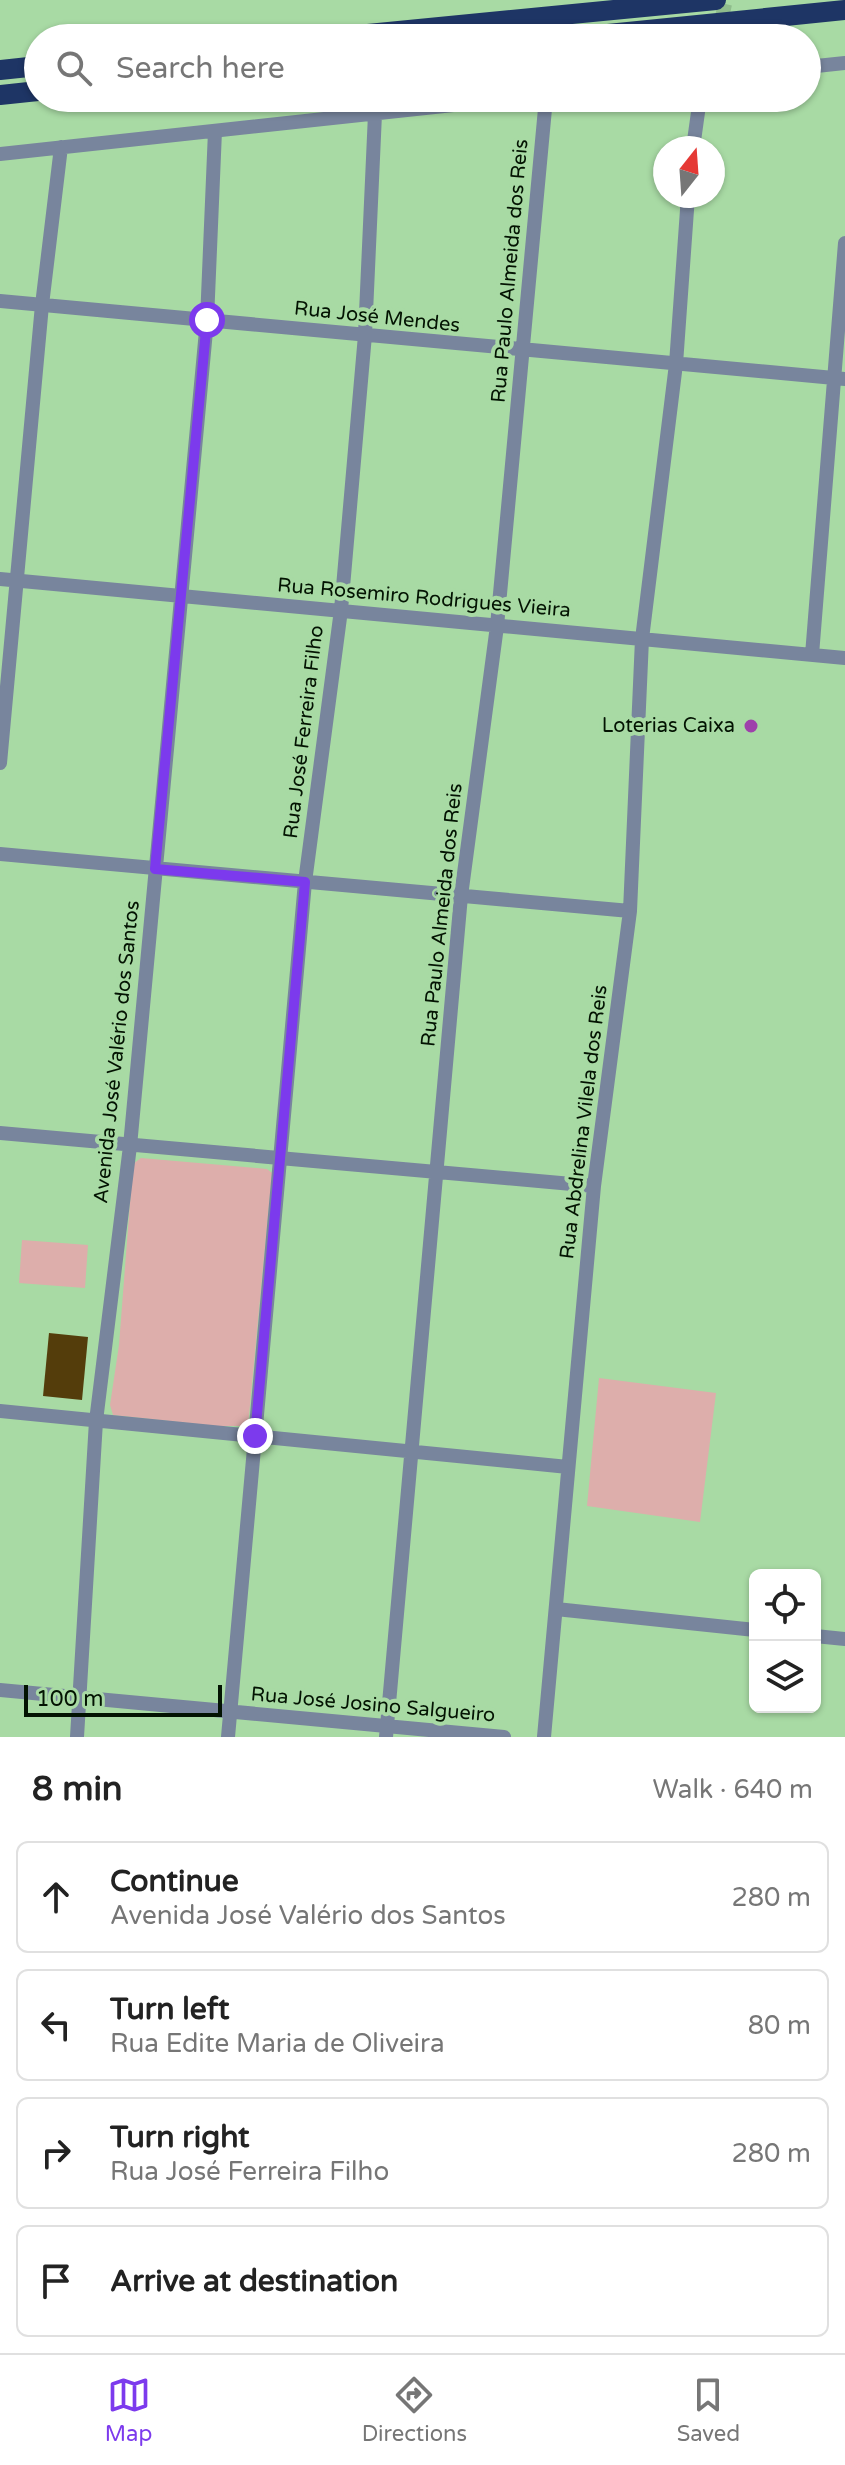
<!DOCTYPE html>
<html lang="en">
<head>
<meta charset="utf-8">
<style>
  body { margin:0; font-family:"Varela Round",sans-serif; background:#f6f6f6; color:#222 }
  .controls { position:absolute; right:24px; bottom:24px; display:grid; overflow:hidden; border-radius:12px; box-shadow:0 2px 6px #0004 }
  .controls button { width:72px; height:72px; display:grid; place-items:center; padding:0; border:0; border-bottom:2px solid #e0e0e0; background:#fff; color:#222; font:40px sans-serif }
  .compass { position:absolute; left:653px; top:136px; width:72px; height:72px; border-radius:50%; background:#fff; box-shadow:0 2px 6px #0004; rotate:17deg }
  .scale { position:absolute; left:24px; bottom:20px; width:198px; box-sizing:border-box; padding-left:8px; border:4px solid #031302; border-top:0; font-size:22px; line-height:28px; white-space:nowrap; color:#031302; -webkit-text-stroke:6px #a8daa4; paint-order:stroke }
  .stop { position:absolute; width:24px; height:24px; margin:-18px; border:6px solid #7c3aed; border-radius:50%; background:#fff }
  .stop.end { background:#7c3aed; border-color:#fff; box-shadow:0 2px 8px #0008 }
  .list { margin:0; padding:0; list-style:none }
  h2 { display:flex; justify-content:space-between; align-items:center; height:104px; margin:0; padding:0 32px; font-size:34px }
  h2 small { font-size:26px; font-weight:400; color:#767676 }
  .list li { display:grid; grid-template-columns:52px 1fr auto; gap:24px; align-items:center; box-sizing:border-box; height:112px; margin:0 16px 16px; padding:0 16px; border:2px solid #e0e0e0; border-radius:12px }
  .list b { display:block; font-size:30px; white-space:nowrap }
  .list p { margin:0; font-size:26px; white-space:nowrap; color:#767676 }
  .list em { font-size:26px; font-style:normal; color:#767676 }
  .icon { flex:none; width:44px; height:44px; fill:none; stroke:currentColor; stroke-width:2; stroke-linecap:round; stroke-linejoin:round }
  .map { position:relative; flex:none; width:845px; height:1737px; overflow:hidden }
  .search { position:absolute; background:#fff; box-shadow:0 2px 6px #0004; left:24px; right:24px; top:24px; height:88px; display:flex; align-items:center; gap:20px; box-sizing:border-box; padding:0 28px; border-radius:44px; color:#767676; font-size:30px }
  .sheet { height:616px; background:#fff }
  nav { display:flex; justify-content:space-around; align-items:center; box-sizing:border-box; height:112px; border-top:2px solid #e0e0e0; background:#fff; font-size:22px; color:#767676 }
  nav a { display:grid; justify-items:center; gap:4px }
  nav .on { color:#7c3aed }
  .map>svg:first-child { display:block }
</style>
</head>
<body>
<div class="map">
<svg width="845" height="1737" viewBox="0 0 845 1737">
  <rect width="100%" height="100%" fill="#a8daa4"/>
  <!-- green -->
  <path fill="#ddaeab" d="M141 1158 267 1169 272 1173 248 1426H215L113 1415 110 1405 119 1345 133 1164Z
    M22 1240 88 1245 85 1288 19 1283Z
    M599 1378 716 1393 700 1522 587 1506Z"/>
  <!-- building -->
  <path fill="#543d0b" d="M49 1333 88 1337 82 1400 43 1396Z"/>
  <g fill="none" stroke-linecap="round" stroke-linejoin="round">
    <!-- minor-tunnel -->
    <path stroke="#8fbc8c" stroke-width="14" stroke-dasharray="14 7" stroke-linecap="butt" d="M717 38 726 0"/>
    <!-- minor -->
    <path stroke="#78859d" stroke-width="14" d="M807 67 845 63
      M693 148 700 98
      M0 154 518 98
      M0 301 845 379
      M0 579 845 658
      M812 655 845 243
      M0 763 42 305 61 147
      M0 854 630 911
      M0 1133 594 1186
      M0 1411 568 1467
      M556 1609 755 1630
      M815 1636 845 1639
      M0 1690 504 1737
      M77 1737 96 1421 130 1146 207 320 215 131
      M228 1737 305 882 341 610 365 335 375 114
      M386 1737 461 896 497 626 546 98
      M544 1737 594 1186 630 911 642 639 676 364 688 196"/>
    <!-- highway -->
    <path stroke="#1e3565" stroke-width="20" d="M327 38 716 0
      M568 38 845 10
      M0 70 38 66
      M0 95 38 91"/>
  </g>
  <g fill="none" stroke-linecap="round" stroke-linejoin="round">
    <!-- route -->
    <path stroke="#7c3aed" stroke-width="10" d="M207 320 155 869 305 882 255 1436"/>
  </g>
  <!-- markers -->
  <circle fill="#9e41ab" stroke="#a8daa4" stroke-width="3" cx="751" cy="726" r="8"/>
  <g text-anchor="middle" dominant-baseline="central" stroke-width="8" stroke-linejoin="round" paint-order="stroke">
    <!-- street labels -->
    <g font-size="20" fill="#031302" stroke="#a8daa4">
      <text transform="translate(510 271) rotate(-85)">Rua Paulo Almeida dos Reis</text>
      <text transform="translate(377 317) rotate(6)">Rua José Mendes</text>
      <text transform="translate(424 598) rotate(5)">Rua Rosemiro Rodrigues Vieira</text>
      <text transform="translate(304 732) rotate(-83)">Rua José Ferreira Filho</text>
      <text transform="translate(442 915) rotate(-84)">Rua Paulo Almeida dos Reis</text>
      <text transform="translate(117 1052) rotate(-84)">Avenida José Valério dos Santos</text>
      <text transform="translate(584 1122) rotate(-83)">Rua Abdrelina Vilela dos Reis</text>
      <text transform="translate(373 1705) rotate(5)">Rua José Josino Salgueiro</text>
    </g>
    <!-- poi labels -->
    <g font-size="20" fill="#031302" stroke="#a8daa4" text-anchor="end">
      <text x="735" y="726">Loterias Caixa</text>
    </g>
  </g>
</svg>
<div class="controls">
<button><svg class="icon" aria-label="locate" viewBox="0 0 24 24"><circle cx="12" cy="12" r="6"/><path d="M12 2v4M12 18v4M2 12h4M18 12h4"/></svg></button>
<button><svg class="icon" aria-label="layers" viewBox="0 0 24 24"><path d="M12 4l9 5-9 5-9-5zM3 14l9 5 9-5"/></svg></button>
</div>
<svg class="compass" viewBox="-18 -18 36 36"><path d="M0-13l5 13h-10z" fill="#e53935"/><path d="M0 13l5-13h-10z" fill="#767676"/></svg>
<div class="scale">100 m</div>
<div class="stop" style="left:207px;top:320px"></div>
<div class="stop end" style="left:255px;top:1436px"></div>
<div class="search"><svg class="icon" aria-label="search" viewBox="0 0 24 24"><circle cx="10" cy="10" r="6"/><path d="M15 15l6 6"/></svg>Search here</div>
</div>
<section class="sheet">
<h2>8 min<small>Walk · 640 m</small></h2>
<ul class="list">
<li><svg class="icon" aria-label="ahead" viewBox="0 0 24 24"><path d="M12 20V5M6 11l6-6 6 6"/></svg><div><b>Continue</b><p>Avenida José Valério dos Santos</p></div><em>280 m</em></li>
<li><svg class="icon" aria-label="left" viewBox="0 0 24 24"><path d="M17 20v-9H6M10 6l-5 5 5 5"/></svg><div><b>Turn left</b><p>Rua Edite Maria de Oliveira</p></div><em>80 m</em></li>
<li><svg class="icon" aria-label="right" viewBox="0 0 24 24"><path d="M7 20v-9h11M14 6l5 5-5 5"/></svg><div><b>Turn right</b><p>Rua José Ferreira Filho</p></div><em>280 m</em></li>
<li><svg class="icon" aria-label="arrive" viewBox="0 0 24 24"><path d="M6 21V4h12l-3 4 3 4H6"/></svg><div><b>Arrive at destination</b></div></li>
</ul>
</section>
<nav>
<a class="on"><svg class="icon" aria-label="map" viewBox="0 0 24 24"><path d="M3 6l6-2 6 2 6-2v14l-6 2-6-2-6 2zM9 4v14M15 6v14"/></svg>Map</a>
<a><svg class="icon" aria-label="directions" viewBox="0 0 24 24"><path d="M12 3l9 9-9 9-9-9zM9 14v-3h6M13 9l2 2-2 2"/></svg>Directions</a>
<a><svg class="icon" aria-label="saved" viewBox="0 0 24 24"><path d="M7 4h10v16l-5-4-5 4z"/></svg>Saved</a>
</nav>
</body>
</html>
